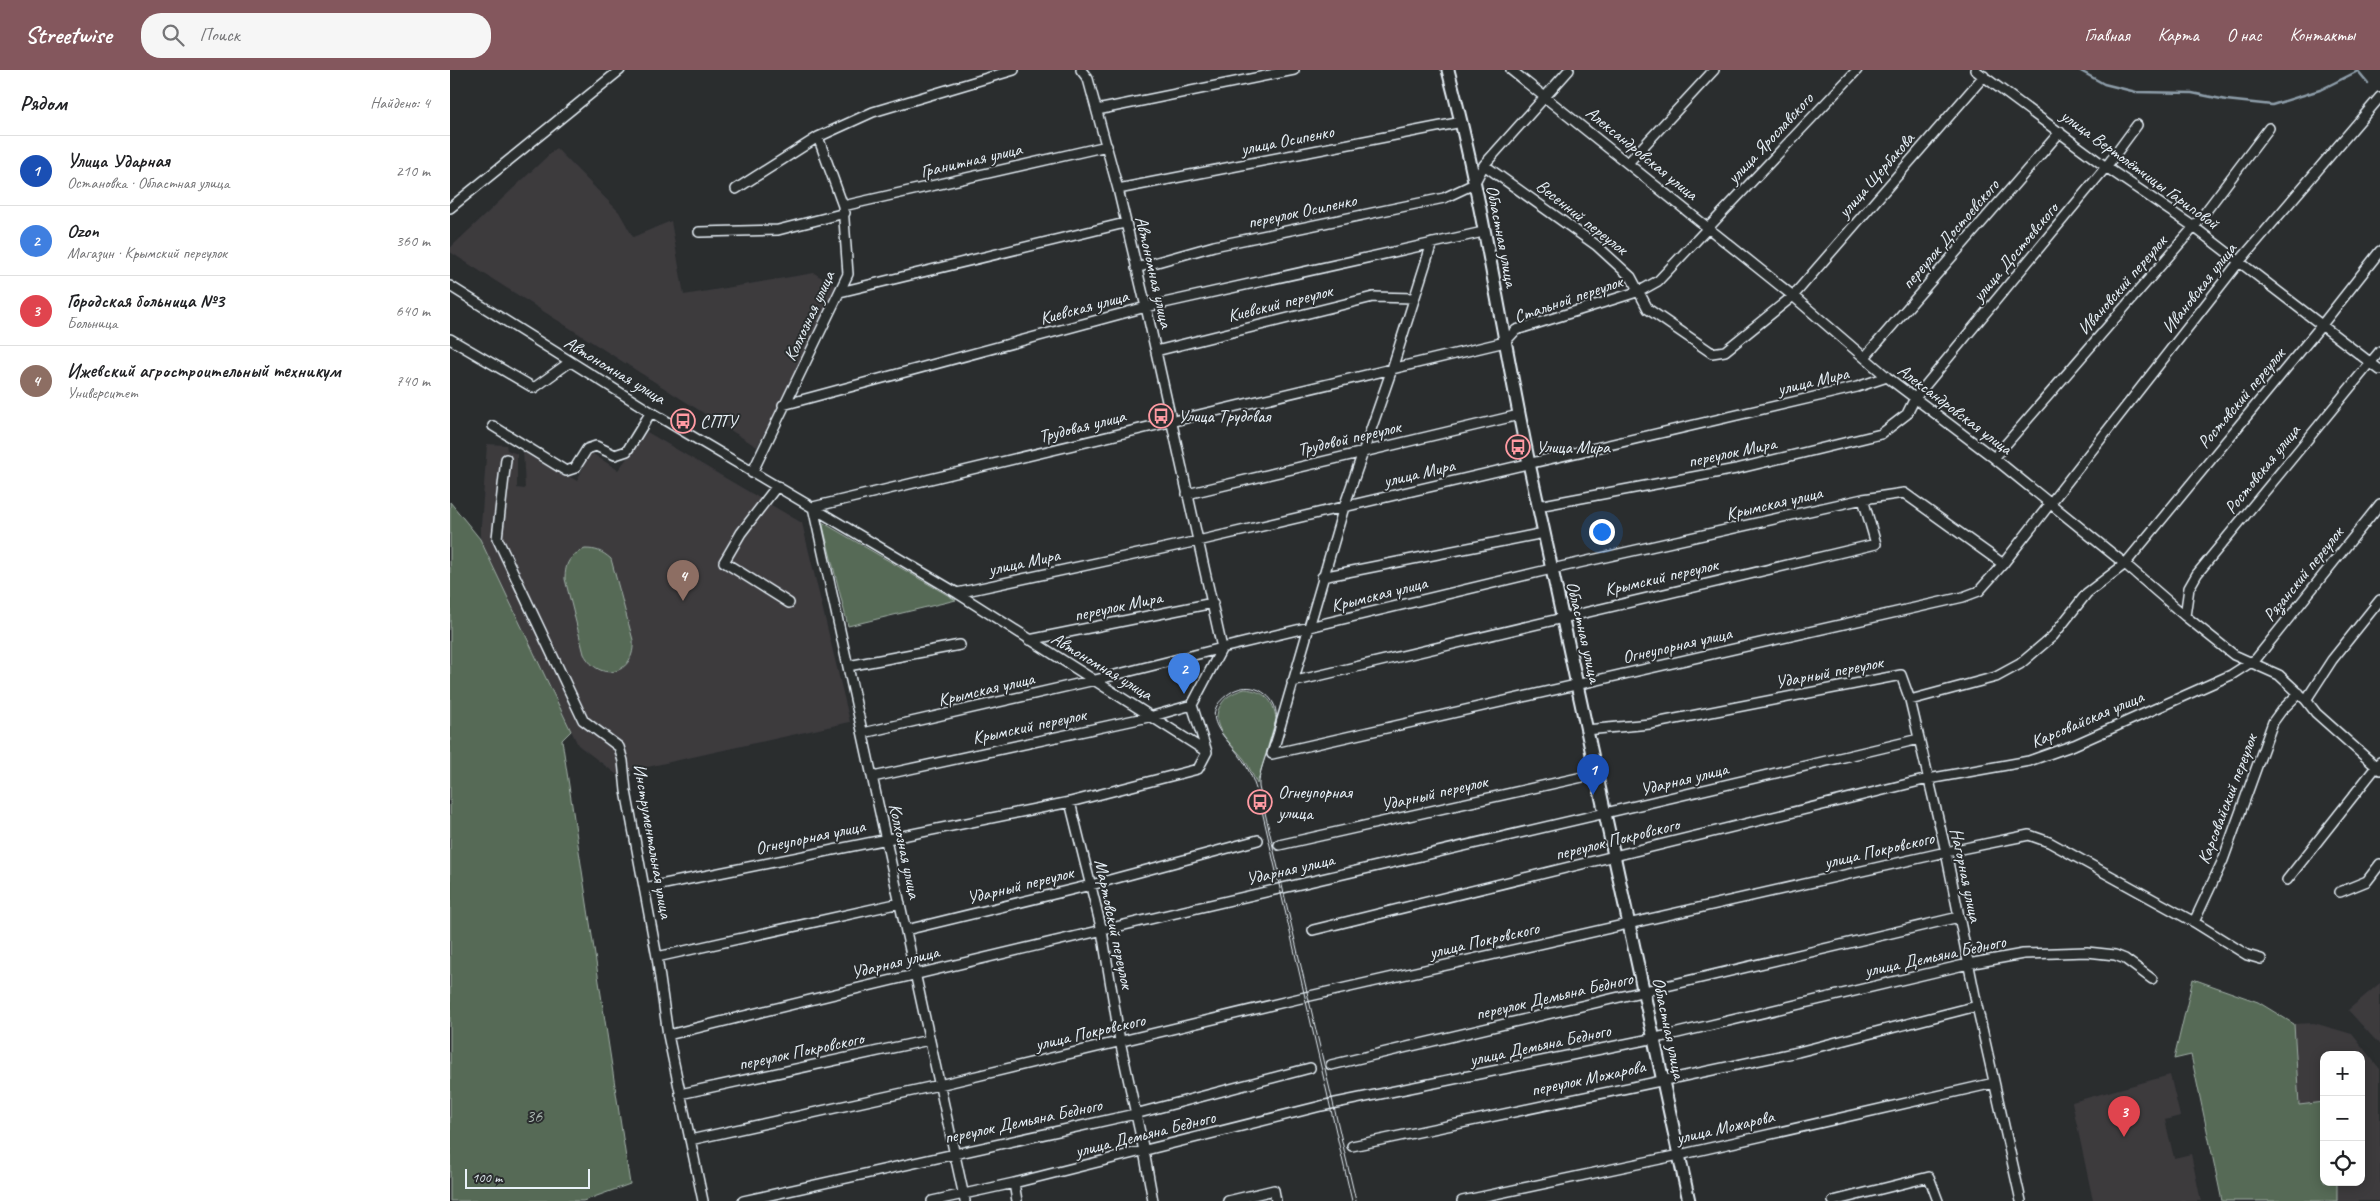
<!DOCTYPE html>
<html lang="ru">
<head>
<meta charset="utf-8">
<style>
  body { margin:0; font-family:Caveat,sans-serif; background:#f6f6f6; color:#202124 }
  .controls { position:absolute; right:15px; bottom:15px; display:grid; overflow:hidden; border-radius:10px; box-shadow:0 2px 12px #0003 }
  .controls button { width:45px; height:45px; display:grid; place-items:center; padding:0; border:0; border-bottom:1px solid #e0e0e0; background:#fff; color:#202124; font:25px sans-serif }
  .scale { position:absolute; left:15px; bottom:12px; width:125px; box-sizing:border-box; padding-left:5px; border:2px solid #e8f1f8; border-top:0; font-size:14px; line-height:18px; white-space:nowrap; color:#e8f1f8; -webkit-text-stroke:4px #2a2d2e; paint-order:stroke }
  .you { position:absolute; left:1151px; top:461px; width:18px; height:18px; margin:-12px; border:4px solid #fff; border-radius:50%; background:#1a73e8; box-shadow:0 0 0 8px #1a73e833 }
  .badge { display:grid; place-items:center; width:32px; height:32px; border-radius:50%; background:#84575d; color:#fff; font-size:16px; font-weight:700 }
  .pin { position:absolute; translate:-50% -41px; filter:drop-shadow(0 1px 2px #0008) }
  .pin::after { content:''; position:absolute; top:26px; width:18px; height:15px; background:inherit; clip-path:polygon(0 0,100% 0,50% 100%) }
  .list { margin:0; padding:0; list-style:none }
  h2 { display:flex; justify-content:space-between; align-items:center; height:65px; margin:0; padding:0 20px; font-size:21px }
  h2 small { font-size:16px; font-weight:400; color:#757577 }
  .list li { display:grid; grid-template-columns:32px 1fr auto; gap:15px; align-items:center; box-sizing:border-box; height:70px; padding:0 20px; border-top:1px solid #e0e0e0 }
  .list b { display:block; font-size:19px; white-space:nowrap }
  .list p { margin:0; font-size:16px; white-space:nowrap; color:#757577 }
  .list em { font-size:16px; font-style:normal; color:#757577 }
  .icon { flex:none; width:28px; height:28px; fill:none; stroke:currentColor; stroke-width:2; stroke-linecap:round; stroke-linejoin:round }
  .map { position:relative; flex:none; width:1930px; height:1131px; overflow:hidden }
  header { display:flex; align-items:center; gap:30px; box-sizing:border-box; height:70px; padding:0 25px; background:#84575d; color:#fff }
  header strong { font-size:24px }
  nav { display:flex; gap:28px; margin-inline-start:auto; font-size:18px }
  .search { width:350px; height:45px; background:#f6f6f6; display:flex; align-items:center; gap:12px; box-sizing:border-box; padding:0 18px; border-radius:20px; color:#757577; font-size:19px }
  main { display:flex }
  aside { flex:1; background:#fff }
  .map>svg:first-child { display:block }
</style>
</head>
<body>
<header>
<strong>Streetwise</strong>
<div class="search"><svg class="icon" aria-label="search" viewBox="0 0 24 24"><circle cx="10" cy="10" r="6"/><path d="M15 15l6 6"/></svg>Поиск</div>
<nav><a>Главная</a><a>Карта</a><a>О нас</a><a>Контакты</a></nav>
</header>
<main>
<aside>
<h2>Рядом<small>Найдено: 4</small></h2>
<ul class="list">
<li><span class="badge" style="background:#1a4fb4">1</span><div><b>Улица Ударная</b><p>Остановка · Областная улица</p></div><em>210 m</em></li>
<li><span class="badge" style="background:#3f7fe0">2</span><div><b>Ozon</b><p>Магазин · Крымский переулок</p></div><em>360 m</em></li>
<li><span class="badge" style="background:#e0444e">3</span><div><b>Городская больница №3</b><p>Больница</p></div><em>640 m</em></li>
<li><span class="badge" style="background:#8d6e63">4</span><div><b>Ижевский агростроительный техникум</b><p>Университет</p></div><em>740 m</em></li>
</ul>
</aside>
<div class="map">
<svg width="1930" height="1131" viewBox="0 0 1930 1131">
  <rect width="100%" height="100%" fill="#2a2d2e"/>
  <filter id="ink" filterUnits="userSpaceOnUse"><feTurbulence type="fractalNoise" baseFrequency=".02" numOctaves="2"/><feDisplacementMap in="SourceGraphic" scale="10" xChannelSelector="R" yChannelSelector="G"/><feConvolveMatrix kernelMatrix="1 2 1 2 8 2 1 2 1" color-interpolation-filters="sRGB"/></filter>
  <g filter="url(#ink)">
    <!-- built -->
    <path fill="#3c3a3e" d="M106 78 169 142 183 167 221 151 234 225 364 203 390 219 307 377 0 182V178Z
      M197 362 352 453 400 652 166 704 128 675 30 469 37 374 56 375 57 380 67 384V418L75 419 73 380 127 411 140 382 168 400Z
      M1930 913V975L1898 940Z
      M1864 953 1902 964 1930 999V1131H1887V1112H1911V985H1874V1032L1849 1035 1844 954Z
      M1720 1005 1730 1046 1715 1050 1724 1088 1741 1084 1751 1131H1643L1622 1032Z"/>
    <!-- green -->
    <path fill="#576b56" stroke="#a0aea7" d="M0 432 30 469 121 661 112 670 180 1114 133 1131H0Z
      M372 452 506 530 398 556Z
      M135 479C146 479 152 481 161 489L183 570C186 604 150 614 134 584L115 509C115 493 120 485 135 479Z
      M795 619C814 621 824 630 826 649L807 714C803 706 799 696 794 689 781 673 756 655 772 633 777 625 787 621 795 619Z
      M1743 909 1808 932 1844 954 1849 1035 1874 1032V1112H1887V1131H1772L1741 985 1724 989Z"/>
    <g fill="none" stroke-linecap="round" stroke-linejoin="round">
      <!-- stream -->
      <path stroke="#8e9eaa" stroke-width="2.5" d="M1629 0 1654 14 1686 22 1742 23 1776 30 1822 35 1870 20 1908 1
        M1908 1 1918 13"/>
      <!-- minor casing -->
      <g stroke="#e8f1f8" stroke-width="12">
        <path id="minor" d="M631 0 638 9 668 119 696 237 772 578 742 635 757 682
          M1061 0 1343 226 1437 307 1544 388 1675 494 1735 546 1784 585 1829 605 1856 630 1866 643 1930 700
          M1525 0 1656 97 1744 157 1930 300
          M647 40 844 0
          M1178 93 1264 0
          M1034 95 1146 175 1181 207 1198 239 1262 283 1275 281 1343 226 1534 6
          M286 119 368 67 423 42 564 0
          M668 119 1012 52
          M393 136 657 76
          M0 138 170 0
          M249 162 328 160 395 143
          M982 173 942 299 894 437 822 684 1513 527 1529 521 1553 494 1789 192 1930 27
          M686 198 764 176 994 128 1024 114 1034 95 1119 0
          M0 216 201 342 507 523 757 682
          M390 222 675 153
          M0 269 84 318 120 292
          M706 281 923 227 964 228
          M1415 287 1610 62
          M333 335 696 237 1033 162
          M43 356 116 401 125 398 137 379 146 376 165 385 177 381 201 342
          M1544 388 1744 157 1819 58
          M56 389 47 468 133 650 169 677 173 691 176 721 207 887 218 965 253 1131
          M302 403 398 204 393 136 368 67
          M327 416 291 463 274 492 339 533
          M737 424 1069 345
          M1088 436 1286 399 1431 364 1457 344 1465 328 1656 97 1687 55
          M363 437 1055 272 1066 260 1190 221 1208 211 1407 0
          M363 437 515 1131
          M872 507 1094 463
          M507 523 748 471 1407 317 1437 307
          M1735 546 1739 518 1747 504 1930 281
          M579 570 763 533
          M398 596 510 575
          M842 612 1426 474 1413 429
          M1460 630 1546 607 1570 594 1603 566 1637 523 1675 494 1871 256 1930 181
          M1856 630 1882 590 1930 530
          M1136 660 1200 654 1451 605 1460 630 1496 782 1527 936 1571 1131
          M413 663 645 610 772 578 1093 501 1413 429 1454 423 1553 494
          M423 707 703 646 742 635
          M620 732 652 861 670 971 694 1081 703 1131
          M829 775 1146 704
          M1837 810 1930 692
          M195 818 620 732 748 699 757 682
          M1890 822 1917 811 1930 794
          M1744 852 1773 790 1823 652 1831 641 1849 623
          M456 860 641 815 808 770
          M863 860 1478 709 1579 691 1624 675 1781 605 1806 589 1930 434
          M207 887 450 833
          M218 965C634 861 1052 769 1469 669
          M881 995 1509 847
          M230 1024 479 970
          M240 1070 489 1015 851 928 1496 782 1579 765 1599 772 1744 852 1797 885 1811 889
          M902 1076 1348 982 1527 936
          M564 1113 567 1131
          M293 1131 685 1044 860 998
          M482 1131 564 1113 871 1036 1215 966 1518 894 1573 884 1637 882 1665 885 1675 889 1702 909
          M778 1131 824 1120 826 1131
          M1012 1131 1229 1085 1544 1013
          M1383 1131 1479 1107 1488 1131"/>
      </g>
      <!-- secondary casing -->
      <g stroke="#e8f1f8" stroke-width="15">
        <path id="secondary" d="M998 0C1033 131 1052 266 1080 398 1132 643 1186 887 1239 1131"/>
      </g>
      <!-- minor -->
      <use href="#minor" stroke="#2a2d2e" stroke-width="9"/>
      <!-- secondary -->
      <use href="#secondary" stroke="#2a2d2e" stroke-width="11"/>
      <!-- tram -->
      <path stroke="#e8f1f8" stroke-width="1" d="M902 1131 810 732C806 718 802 705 794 692 779 668 742 646 783 621 791 617 800 616 809 620 849 641 807 685 809 717L906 1131"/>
    </g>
  </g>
  <!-- icons -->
  <defs>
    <g id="bus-ring" transform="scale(1.25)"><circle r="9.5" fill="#2a2d2e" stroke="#ff9aa2" stroke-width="1.5"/><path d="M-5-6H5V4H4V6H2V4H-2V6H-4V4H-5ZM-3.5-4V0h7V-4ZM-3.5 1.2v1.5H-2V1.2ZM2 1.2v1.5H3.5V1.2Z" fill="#ff9aa2"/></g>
  </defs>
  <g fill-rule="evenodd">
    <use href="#bus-ring" x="711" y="346"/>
    <use href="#bus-ring" x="233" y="351"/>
    <use href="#bus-ring" x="1068" y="377"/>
    <use href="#bus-ring" x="810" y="732"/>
  </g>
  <g text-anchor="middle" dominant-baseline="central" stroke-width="4" stroke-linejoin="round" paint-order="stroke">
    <!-- street labels -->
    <g font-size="18" fill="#e8f1f8" stroke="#2a2d2e">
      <text transform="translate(1320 68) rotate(-47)">улица Ярославского</text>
      <text transform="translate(837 70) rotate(-11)">улица Осипенко</text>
      <text transform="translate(1192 83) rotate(39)">Александровская улица</text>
      <text transform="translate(521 90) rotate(-13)">Гранитная улица</text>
      <text transform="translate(1690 99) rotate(36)">улица Вертолётчицы Гариповой</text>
      <text transform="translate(1426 105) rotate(-49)">улица Щербакова</text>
      <text transform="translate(852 141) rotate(-12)">переулок Осипенко</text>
      <text transform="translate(1132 147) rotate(38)">Весенний переулок</text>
      <text transform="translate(1500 164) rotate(-49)">переулок Достоевского</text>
      <text transform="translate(1052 166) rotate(79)">Областная улица</text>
      <text transform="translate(1565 182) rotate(-50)">улица Достоевского</text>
      <text transform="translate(704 202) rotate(77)">Автономная улица</text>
      <text transform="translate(1672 215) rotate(-49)">Ивановский переулок</text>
      <text transform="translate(1749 218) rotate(-52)">Ивановская улица</text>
      <text transform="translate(1118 229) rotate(-19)">Стальной переулок</text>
      <text transform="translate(830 233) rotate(-14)">Киевский переулок</text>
      <text transform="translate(634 237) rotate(-15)">Киевская улица</text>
      <text transform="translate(359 246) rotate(-65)">Колхозная улица</text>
      <text transform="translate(165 300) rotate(31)">Автономная улица</text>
      <text transform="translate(1363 311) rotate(-13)">улица Мира</text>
      <text transform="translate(1791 328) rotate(-50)">Ростовский переулок</text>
      <text transform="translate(1505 339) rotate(37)">Александровская улица</text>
      <text transform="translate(632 356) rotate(-14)">Трудовая улица</text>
      <text transform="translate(899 368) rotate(-13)">Трудовой переулок</text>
      <text transform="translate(1282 382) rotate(-12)">переулок Мира</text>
      <text transform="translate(1812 399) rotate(-51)">Ростовская улица</text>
      <text transform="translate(969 403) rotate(-13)">улица Мира</text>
      <text transform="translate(1324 433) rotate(-13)">Крымская улица</text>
      <text transform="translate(574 492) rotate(-12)">улица Мира</text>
      <text transform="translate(1853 504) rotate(-51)">Рязанский переулок</text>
      <text transform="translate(1211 507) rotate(-13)">Крымский переулок</text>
      <text transform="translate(929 524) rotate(-14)">Крымская улица</text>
      <text transform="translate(668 536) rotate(-12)">переулок Мира</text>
      <text transform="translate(1134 562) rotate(77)">Областная улица</text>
      <text transform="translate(1227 575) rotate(-13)">Огнеупорная улица</text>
      <text transform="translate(652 596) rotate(31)">Автономная улица</text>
      <text transform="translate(1379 602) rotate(-11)">Ударный переулок</text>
      <text transform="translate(536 619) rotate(-13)">Крымская улица</text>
      <text transform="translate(1637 649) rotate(-23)">Карсовайская улица</text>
      <text transform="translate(579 656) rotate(-12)">Крымский переулок</text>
      <text transform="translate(1234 709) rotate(-14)">Ударная улица</text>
      <text transform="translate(984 723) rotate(-13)">Ударный переулок</text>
      <text transform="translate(1777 729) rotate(-69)">Карсовайский переулок</text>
      <text transform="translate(360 767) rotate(-12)">Огнеупорная улица</text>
      <text transform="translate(1167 769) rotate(-14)">переулок Покровского</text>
      <text transform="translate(203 771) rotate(80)">Инструментальная улица</text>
      <text transform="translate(1429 780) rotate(-13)">улица Покровского</text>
      <text transform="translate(455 781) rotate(78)">Колхозная улица</text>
      <text transform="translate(840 799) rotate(-13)">Ударная улица</text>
      <text transform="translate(1516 805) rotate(78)">Нагорная улица</text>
      <text transform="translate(570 815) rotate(-14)">Ударный переулок</text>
      <text transform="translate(664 854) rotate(78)">Мартовский переулок</text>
      <text transform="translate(1034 870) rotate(-13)">улица Покровского</text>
      <text transform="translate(1485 886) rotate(-12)">улица Демьяна Бедного</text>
      <text transform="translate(445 892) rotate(-14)">Ударная улица</text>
      <text transform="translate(1104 926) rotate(-13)">переулок Демьяна Бедного</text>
      <text transform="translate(1219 958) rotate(78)">Областная улица</text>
      <text transform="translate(640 962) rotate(-13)">улица Покровского</text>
      <text transform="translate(1090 975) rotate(-12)">улица Демьяна Бедного</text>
      <text transform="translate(351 981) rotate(-12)">переулок Покровского</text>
      <text transform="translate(1138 1008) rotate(-12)">переулок Можарова</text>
      <text transform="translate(573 1051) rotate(-12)">переулок Демьяна Бедного</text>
      <text transform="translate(1275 1057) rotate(-13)">улица Можарова</text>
      <text transform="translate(695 1064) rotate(-14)">улица Демьяна Бедного</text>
    </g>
    <!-- poi labels -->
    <g font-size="18" fill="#e8f1f8" stroke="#2a2d2e" text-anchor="start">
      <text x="728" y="346">Улица Трудовая</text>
      <text x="250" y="351">СПТУ</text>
      <text x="1086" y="377">Улица Мира</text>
      <text x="828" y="722">Огнеупорная<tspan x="828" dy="21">улица</tspan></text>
    </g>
    <!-- park labels -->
    <g font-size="18" fill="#a7b5af" stroke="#2a2d2e">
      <text x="84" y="1046">36</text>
    </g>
  </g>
</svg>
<div class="controls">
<button>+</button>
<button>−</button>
<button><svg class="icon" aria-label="locate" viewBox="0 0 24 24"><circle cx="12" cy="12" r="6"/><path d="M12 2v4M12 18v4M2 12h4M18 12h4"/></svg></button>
</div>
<div class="scale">100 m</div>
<div class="you"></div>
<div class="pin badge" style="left:1143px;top:725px;background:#1a4fb4">1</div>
<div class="pin badge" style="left:734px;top:624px;background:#3f7fe0">2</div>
<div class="pin badge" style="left:1674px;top:1067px;background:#e0444e">3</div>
<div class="pin badge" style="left:233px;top:531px;background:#8d6e63">4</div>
</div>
</main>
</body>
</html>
